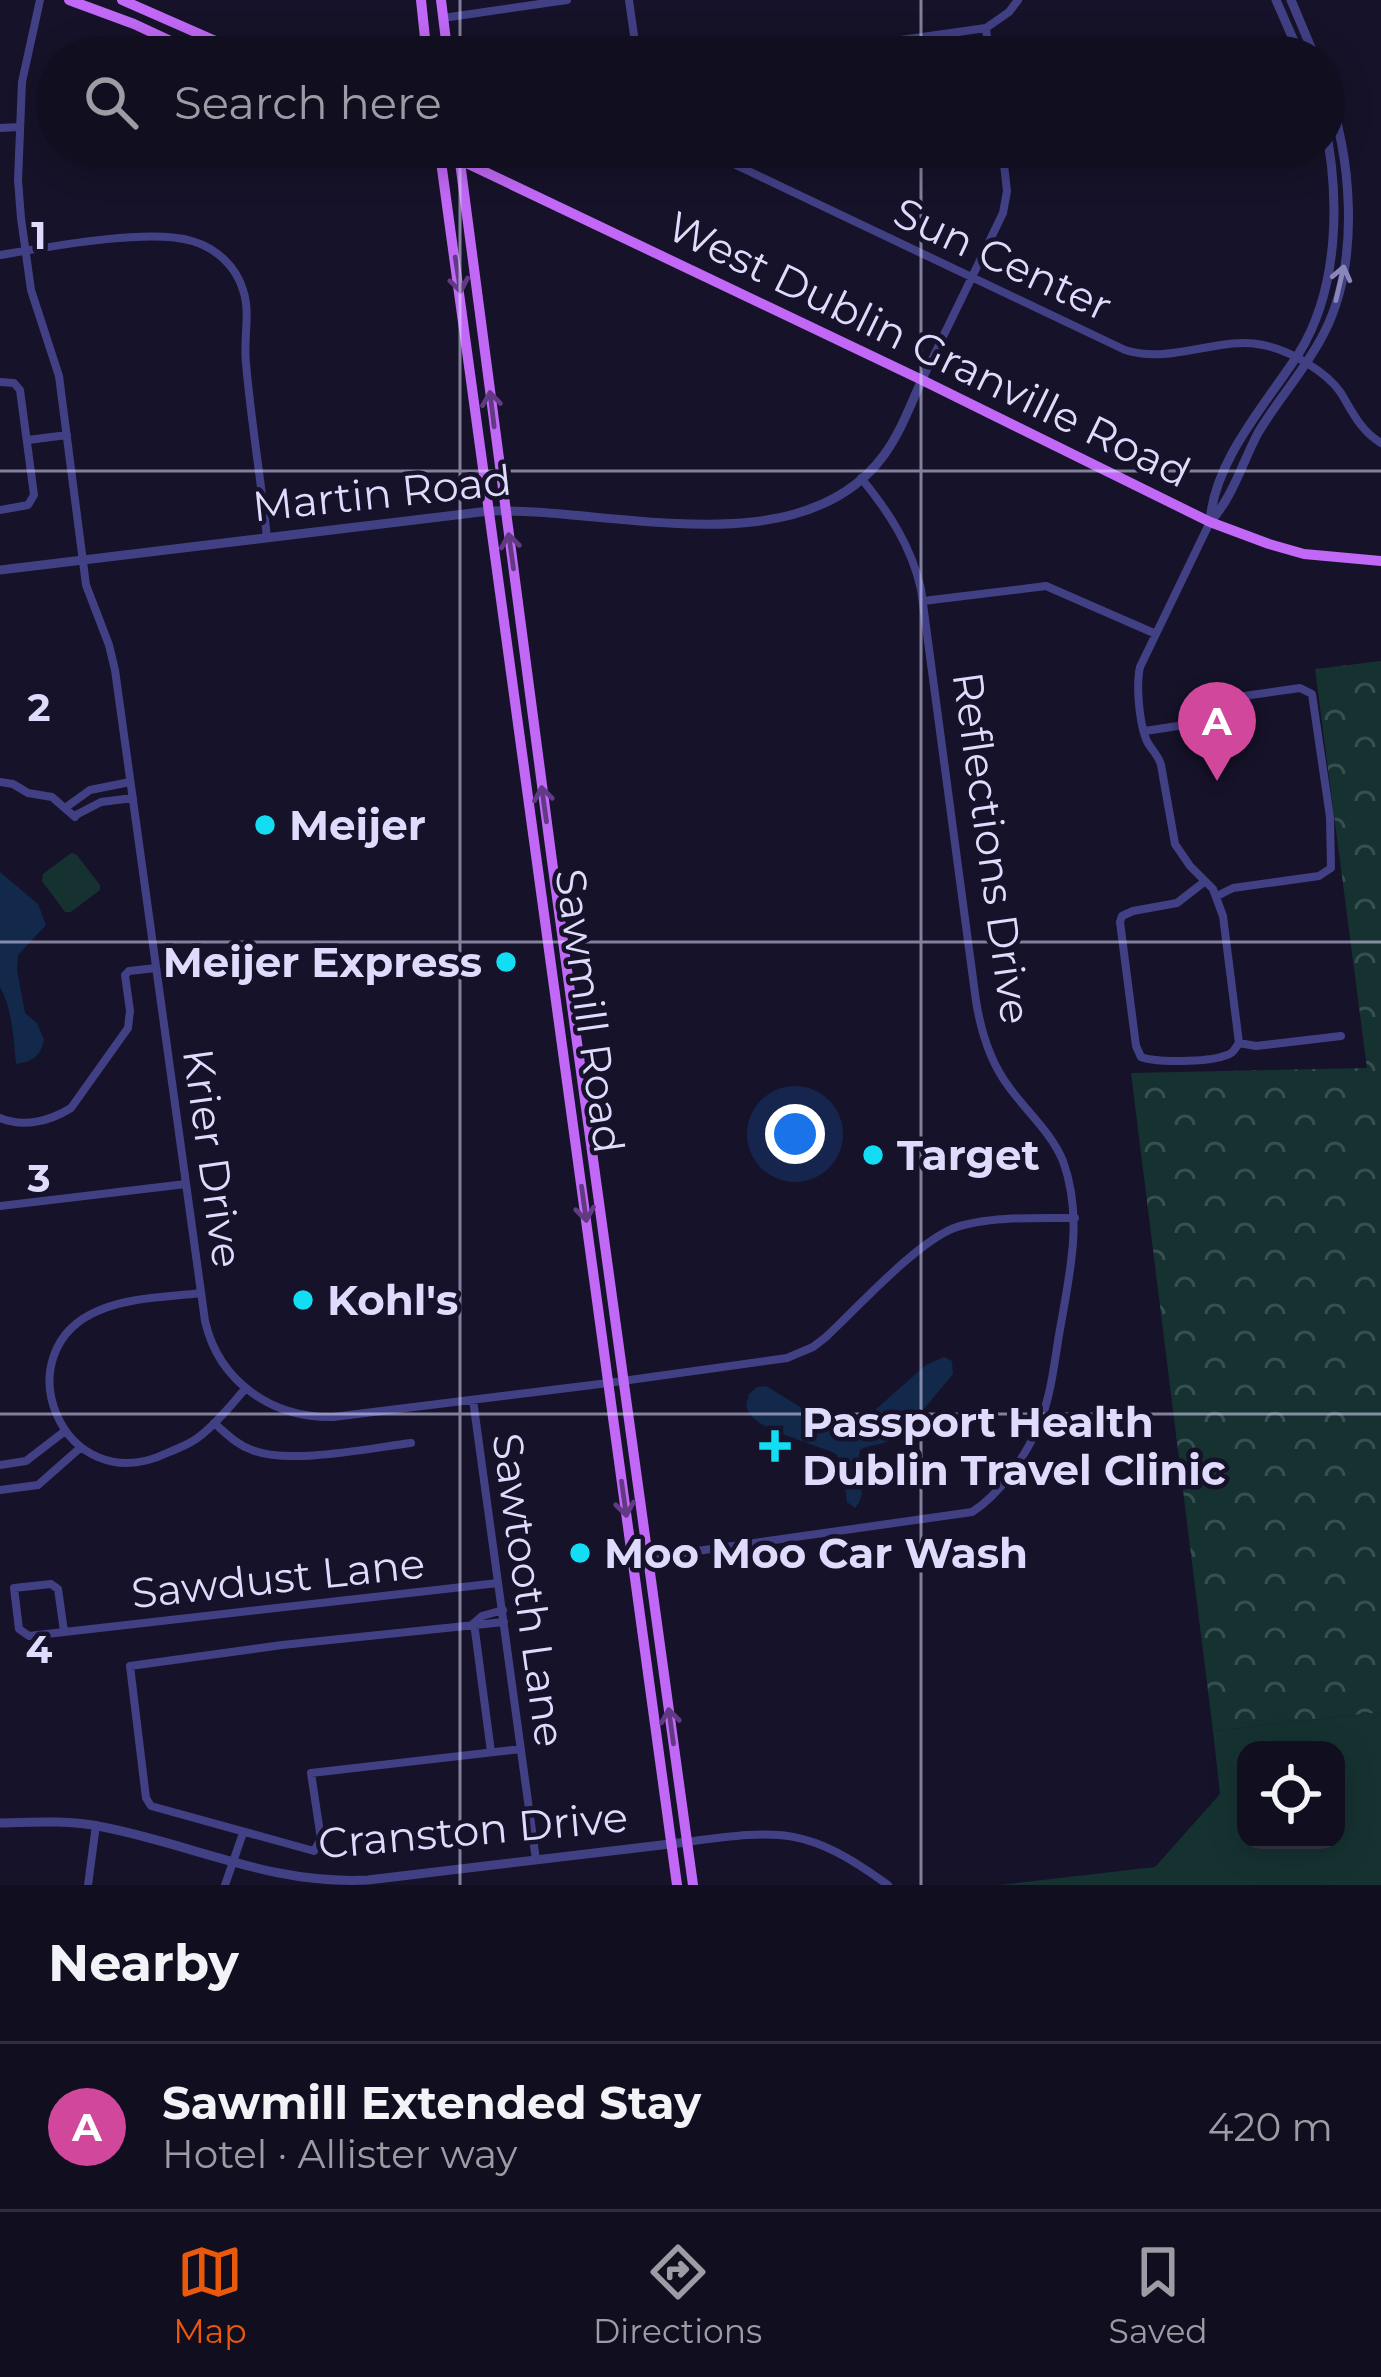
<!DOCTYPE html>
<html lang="en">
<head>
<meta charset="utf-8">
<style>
  body { margin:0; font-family:Montserrat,sans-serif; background:#191728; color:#f1f3f6 }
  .controls { position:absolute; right:36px; bottom:36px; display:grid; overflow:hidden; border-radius:24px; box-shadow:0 6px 30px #0003 }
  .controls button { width:108px; height:108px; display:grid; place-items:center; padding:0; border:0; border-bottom:3px solid #302e3d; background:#100e1f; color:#f1f3f6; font:60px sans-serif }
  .you { position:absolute; left:795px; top:1134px; width:42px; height:42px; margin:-30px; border:9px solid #fff; border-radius:50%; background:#1a73e8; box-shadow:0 0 0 18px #1a73e833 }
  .badge { display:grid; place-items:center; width:78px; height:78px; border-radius:50%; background:#ea580c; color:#fff; font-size:39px; font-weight:700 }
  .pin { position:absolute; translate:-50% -99px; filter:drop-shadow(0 3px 6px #0008) }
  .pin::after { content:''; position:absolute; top:63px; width:42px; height:36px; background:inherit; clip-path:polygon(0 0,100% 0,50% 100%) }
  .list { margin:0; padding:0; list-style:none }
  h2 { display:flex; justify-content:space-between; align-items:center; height:156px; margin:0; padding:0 48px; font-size:51px }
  h2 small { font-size:39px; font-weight:400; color:#9c9ca4 }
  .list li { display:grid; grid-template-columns:78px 1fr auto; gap:36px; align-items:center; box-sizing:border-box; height:168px; padding:0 48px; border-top:3px solid #302e3d }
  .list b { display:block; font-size:45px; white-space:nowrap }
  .list p { margin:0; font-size:39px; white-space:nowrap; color:#9c9ca4 }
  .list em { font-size:39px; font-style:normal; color:#9c9ca4 }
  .icon { flex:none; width:66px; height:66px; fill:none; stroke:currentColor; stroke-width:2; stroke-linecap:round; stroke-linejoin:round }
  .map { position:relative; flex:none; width:1381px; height:1885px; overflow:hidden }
  .search { position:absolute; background:#100e1f; box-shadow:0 6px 30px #0003; left:36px; right:36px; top:36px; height:132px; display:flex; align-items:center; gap:30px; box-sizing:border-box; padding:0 42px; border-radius:66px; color:#9c9ca4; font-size:45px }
  .sheet { height:324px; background:#100e1f }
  nav { display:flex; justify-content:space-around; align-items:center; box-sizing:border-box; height:168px; border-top:3px solid #302e3d; background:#100e1f; font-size:33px; color:#9c9ca4 }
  nav a { display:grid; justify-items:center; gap:6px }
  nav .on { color:#ea580c }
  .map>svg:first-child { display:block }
</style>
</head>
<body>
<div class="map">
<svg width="1381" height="1885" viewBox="0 0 1381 1885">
  <defs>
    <pattern id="forest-crowns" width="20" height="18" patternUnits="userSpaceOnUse" patternTransform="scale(3)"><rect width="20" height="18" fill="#153231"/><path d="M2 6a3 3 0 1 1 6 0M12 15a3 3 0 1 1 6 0" fill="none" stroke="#374f50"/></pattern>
  </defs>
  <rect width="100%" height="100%" fill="#161229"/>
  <!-- green -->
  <path fill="#153231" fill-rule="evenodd" d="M71 853 76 854 100 885V890L71 912H65L42 881 43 874Z
    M1381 1712V1885H999L1155 1867 1220 1794 1213 1731ZM1336 1750V1840H1246V1750Z"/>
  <!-- forest -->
  <path fill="url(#forest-crowns)" d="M1381 661V1712L1213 1731 1131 1073 1367 1068 1315 669Z"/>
  <!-- water -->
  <path fill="#12294c" d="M0 872 38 904 46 925 18 955 17 970 25 1013 37 1023 44 1040C40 1057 33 1061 16 1064 14 1040 12 1008 0 987Z
    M944 1357 952 1361 953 1374C940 1389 906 1434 889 1441 878 1446 870 1444 860 1450 855 1469 870 1492 855 1508L847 1502 841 1462 836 1454C816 1444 762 1432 750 1414 744 1406 747 1403 749 1394L757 1387 766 1386 833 1427 850 1432 926 1365Z"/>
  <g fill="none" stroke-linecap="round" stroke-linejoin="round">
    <!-- minor -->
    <path stroke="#424085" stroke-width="8" d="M40 0 22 82 18 180 21 218 31 290 59 376 86 585 109 645 115 670 205 1321C219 1382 272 1418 333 1417L608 1383 787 1358 813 1347 826 1337C858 1307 916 1243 954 1228 986 1216 1040 1218 1075 1218
      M629 0 637 57
      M443 18 567 0
      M986 29 990 57
      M780 57 986 28 1009 12 1018 0
      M0 128 20 127
      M698 147 1125 350C1171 365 1221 335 1263 345 1289 350 1326 371 1341 393 1353 413 1361 431 1381 443
      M0 255C48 247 148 228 192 241 216 248 236 266 243 290 251 313 243 339 246 363 251 422 261 479 267 538
      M922 380 1003 213 1007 191 1002 147
      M0 382 14 383 20 390 34 495 28 505 0 510
      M28 440 67 435
      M1210 522 1140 667C1136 685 1139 721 1146 739 1150 749 1158 754 1161 765L1175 844 1190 866 1213 889 1223 916 1239 1043
      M923 601 1046 586 1156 634
      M1145 731 1178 726 1230 698 1300 688 1312 694 1330 817 1331 868 1319 876 1233 888 1217 896
      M0 782 13 784 28 793 52 797 75 817
      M65 808 90 790 130 782
      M74 816 101 802 133 798
      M1204 882 1177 903 1133 911 1122 916 1120 922 1136 1046 1141 1057C1157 1063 1207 1062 1224 1056 1233 1054 1234 1050 1239 1043L1256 1046 1341 1036
      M0 1118C24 1128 50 1121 71 1108L128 1028 130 1011 125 975 129 971 156 968
      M0 1206 186 1184
      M201 1293C169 1297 130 1297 100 1310 0 1350 63 1503 167 1453 178 1448 191 1444 200 1436 217 1423 231 1405 245 1389
      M473 1400 536 1860
      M214 1423C226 1433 237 1445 252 1450 289 1465 370 1448 411 1443
      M0 1465 26 1461 65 1431
      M0 1490 38 1485 80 1448
      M648 1558 972 1512C1000 1495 1026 1455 1039 1425 1051 1396 1054 1365 1059 1335 1069 1276 1084 1219 1063 1161 1051 1132 1027 1112 1009 1087 990 1062 981 1032 976 1001L921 589C911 546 889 512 861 478
      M504 1622 282 1645 130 1666 146 1798 151 1806 314 1851 321 1839 311 1773 521 1749
      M474 1623 491 1752
      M474 1623 482 1616 503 1610
      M64 1631 58 1589 51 1584 14 1588 19 1629 29 1636 498 1583
      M687 1842C782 1829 808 1827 888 1885
      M88 1885 96 1825
      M225 1885 243 1833"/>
    <!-- tertiary -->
    <path stroke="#424085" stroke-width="9" d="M1276 0 1301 57
      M1291 0 1315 57
      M1210 522C1233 497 1242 463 1258 433 1278 399 1306 369 1324 333 1361 261 1352 155 1324 81
      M1210 522C1214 460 1267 403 1299 353 1340 287 1340 194 1324 120
      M0 570 489 511C608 507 801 569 884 455 901 432 910 405 922 380
      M0 1823C34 1822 69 1820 103 1827 195 1845 271 1885 368 1880L687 1842"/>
    <!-- primary -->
    <path stroke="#c169f6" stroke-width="10" d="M69 0 134 24 205 57
      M122 0 252 57
      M421 0 427 57
      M441 0 448 57
      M403 147 423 156 444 160
      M439 147 677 1885
      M445 147 460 160 922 380 1210 522 1269 544 1304 554 1381 561
      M458 147 552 861 693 1885"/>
  </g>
  <!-- one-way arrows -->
  <defs><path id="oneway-shaft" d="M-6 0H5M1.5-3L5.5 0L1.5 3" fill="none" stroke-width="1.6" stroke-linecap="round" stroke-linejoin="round" transform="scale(3)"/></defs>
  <g stroke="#633985">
    <use href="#oneway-shaft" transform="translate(458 275) rotate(81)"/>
    <use href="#oneway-shaft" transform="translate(492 409) rotate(-97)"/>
    <use href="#oneway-shaft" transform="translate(511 551) rotate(-98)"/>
    <use href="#oneway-shaft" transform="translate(544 804) rotate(-98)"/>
    <use href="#oneway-shaft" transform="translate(584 1204) rotate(82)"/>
    <use href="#oneway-shaft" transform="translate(624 1499) rotate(82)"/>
    <use href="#oneway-shaft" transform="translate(671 1726) rotate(-98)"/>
  </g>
  <use stroke="#8986bb" href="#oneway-shaft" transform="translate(1340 283) rotate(-77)"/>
  <!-- grid -->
  <path fill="none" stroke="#dfdbfd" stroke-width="3" stroke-opacity="0.55" d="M460 0V57M921 0V57M460 147V1885M921 147V1885M0 471H1381M0 942H1381M0 1414H1381"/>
  <!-- markers -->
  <g fill="#13ddf2" stroke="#161229" stroke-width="4.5">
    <circle cx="265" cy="825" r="12"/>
    <circle cx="506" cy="962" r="12"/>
    <circle cx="873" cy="1155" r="12"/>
    <circle cx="303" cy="1300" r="12"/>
    <path d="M769 1428h12v12h12v12h-12v12h-12v-12h-12v-12h12z"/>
    <circle cx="580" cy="1553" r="12"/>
  </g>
  <g text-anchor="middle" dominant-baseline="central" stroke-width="9" stroke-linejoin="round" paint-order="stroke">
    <!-- street labels -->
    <g font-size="42" fill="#dfdbfd" stroke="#161229">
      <text transform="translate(1003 259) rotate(25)">Sun Center</text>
      <text transform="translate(929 349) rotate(26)">West Dublin Granville Road</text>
      <text transform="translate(382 493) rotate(-6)">Martin Road</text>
      <text transform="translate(992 848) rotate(82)">Reflections Drive</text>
      <text transform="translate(590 1011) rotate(82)">Sawmill Road</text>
      <text transform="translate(213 1158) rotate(82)">Krier Drive</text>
      <text transform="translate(278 1578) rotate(-6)">Sawdust Lane</text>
      <text transform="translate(529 1590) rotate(82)">Sawtooth Lane</text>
      <text transform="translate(473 1830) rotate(-5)">Cranston Drive</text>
    </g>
    <!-- poi labels -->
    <g font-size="42" font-weight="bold" fill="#dfdbfd" stroke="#161229" text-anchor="start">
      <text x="289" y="825">Meijer</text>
      <text x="482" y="962" text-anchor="end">Meijer Express</text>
      <text x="897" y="1155">Target</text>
      <text x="327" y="1300">Kohl's</text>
      <text x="802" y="1422">Passport Health<tspan x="802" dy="48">Dublin Travel Clinic</tspan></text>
      <text x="604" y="1553">Moo Moo Car Wash</text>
    </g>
  </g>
  <g font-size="39" text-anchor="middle" font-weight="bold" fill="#dfdbfd" stroke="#161229" stroke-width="9" stroke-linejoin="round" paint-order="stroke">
    <text x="39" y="249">1</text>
    <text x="39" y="721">2</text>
    <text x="39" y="1192">3</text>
    <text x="39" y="1663">4</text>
  </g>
</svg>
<div class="controls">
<button><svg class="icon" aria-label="locate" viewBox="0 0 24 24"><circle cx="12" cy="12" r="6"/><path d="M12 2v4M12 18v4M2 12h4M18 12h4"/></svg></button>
</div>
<div class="you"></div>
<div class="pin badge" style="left:1217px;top:781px;background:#d1479c">A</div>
<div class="search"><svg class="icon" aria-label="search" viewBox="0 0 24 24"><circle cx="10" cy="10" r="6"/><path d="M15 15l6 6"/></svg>Search here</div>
</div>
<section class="sheet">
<h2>Nearby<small></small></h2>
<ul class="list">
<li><span class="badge" style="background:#d1479c">A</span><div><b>Sawmill Extended Stay</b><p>Hotel · Allister way</p></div><em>420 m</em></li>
</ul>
</section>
<nav>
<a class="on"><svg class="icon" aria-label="map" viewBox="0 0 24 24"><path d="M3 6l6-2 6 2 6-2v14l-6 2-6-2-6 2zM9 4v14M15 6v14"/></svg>Map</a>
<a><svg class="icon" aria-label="directions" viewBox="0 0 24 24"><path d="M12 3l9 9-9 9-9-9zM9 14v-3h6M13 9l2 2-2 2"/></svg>Directions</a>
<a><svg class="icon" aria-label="saved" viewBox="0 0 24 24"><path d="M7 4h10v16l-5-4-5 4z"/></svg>Saved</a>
</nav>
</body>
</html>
